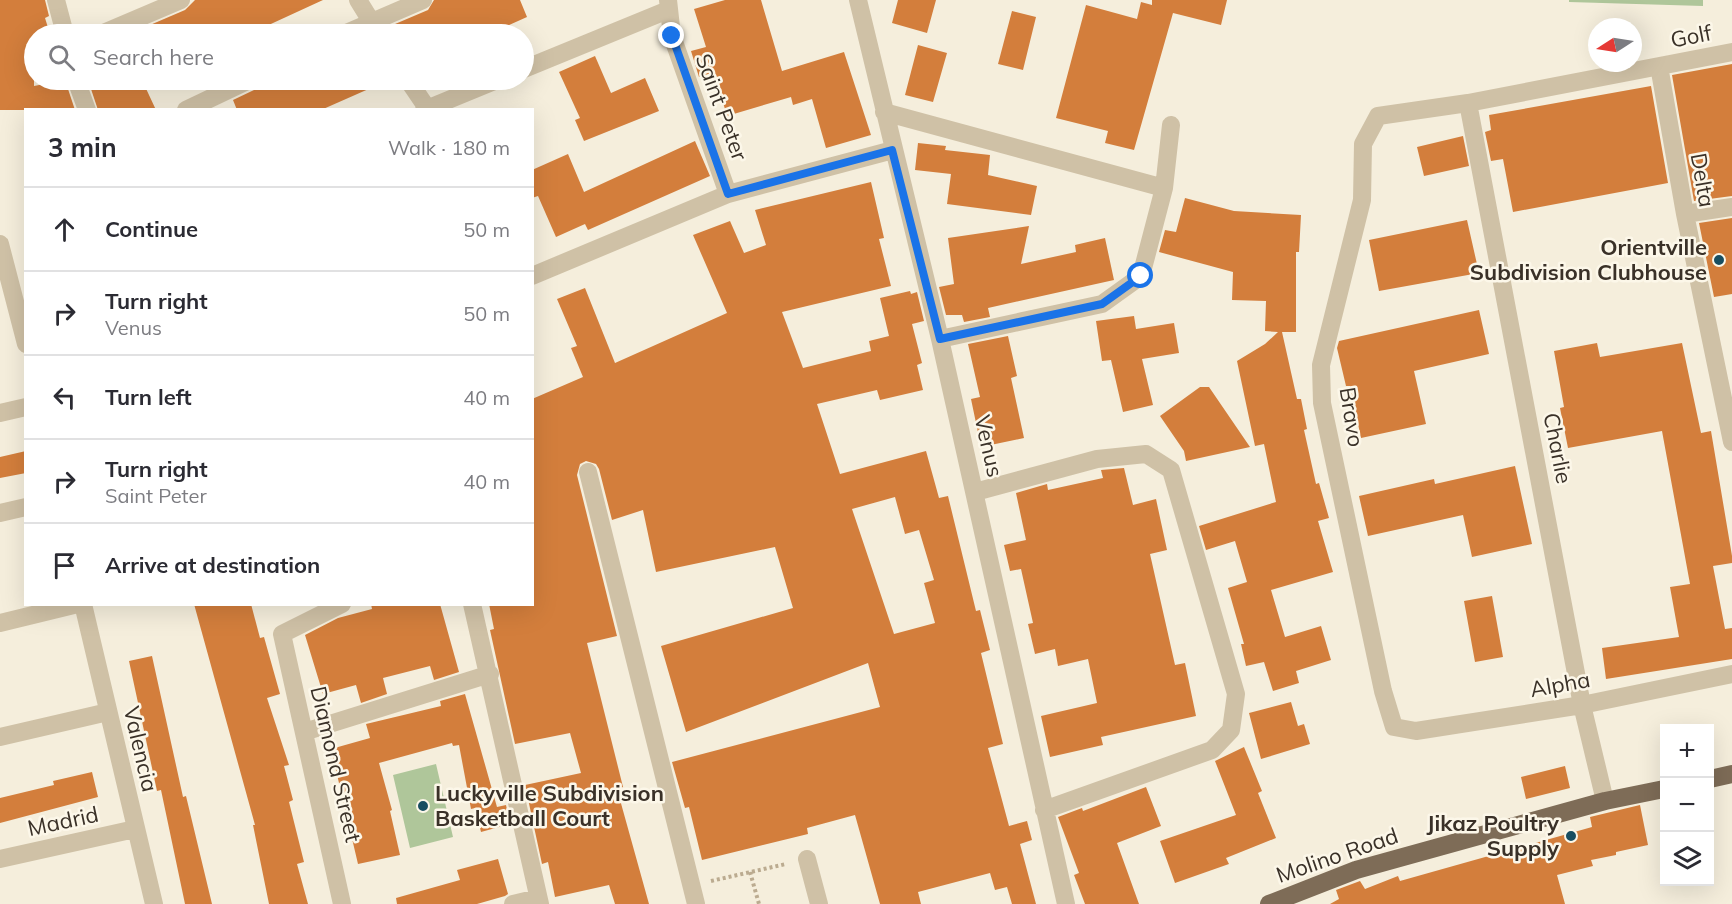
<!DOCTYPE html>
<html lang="en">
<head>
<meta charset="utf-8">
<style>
  body { margin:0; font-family:Mulish,sans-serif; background:#f7f7f7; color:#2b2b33 }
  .controls { position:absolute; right:18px; bottom:18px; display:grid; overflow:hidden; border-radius:0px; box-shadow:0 6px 24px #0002 }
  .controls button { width:54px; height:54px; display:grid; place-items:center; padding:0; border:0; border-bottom:2px solid #e1e1e2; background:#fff; color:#2b2b33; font:30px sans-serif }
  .compass { position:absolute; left:1588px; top:18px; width:54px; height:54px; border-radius:50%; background:#fff; box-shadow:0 6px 24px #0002; rotate:258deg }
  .stop { position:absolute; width:18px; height:18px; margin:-14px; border:4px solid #1a73e8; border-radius:50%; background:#fff }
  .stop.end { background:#1a73e8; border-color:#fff; box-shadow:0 2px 6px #0008 }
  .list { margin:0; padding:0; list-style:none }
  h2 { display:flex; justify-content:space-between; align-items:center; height:78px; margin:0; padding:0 24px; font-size:26px }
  h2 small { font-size:20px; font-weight:400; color:#7c7c81 }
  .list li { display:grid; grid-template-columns:39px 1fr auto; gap:18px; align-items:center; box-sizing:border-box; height:84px; padding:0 24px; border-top:2px solid #e1e1e2 }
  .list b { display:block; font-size:22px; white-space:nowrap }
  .list p { margin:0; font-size:20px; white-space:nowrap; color:#7c7c81 }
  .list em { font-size:20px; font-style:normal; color:#7c7c81 }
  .icon { flex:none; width:33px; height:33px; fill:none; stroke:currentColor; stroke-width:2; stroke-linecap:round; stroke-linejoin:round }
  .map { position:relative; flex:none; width:1732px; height:904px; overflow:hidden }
  .search { position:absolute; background:#fff; box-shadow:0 6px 24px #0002; left:24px; top:24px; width:510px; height:66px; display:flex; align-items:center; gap:15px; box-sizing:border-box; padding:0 21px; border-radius:33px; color:#7c7c81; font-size:22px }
  .panel { position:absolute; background:#fff; box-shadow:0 6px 24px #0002; left:24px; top:108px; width:510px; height:498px; border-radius:0px }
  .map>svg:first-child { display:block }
</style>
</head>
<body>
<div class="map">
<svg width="1732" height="904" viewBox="0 0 1732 904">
  <rect width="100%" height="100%" fill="#f5eedc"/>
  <!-- green -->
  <path fill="#afc69a" d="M1569 0H1703V6L1569 2Z
    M436 764 453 837 410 848 393 775Z"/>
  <!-- building -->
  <path fill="#d37e3c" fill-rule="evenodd" d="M0 0H45L49 16 45 18 50 34H34V86L65 80 75 110H0Z
    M195 0H323L249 34H129L185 10Z
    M434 0H520L527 17 489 34H390L388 27 428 10Z
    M725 0H761L782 71 844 52 871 135 826 148 812 99 793 105 791 97 727 116 714 72 699 77 691 51 706 47 694 9Z
    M898 0H936L927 33 892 23Z
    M1152 0H1227L1221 25 1173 13 1134 150 1105 143 1108 131 1056 118 1086 5 1137 19 1141 2 1152 5Z
    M1012 11 1036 17 1023 70 998 64Z
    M918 45 947 53 933 102 905 95Z
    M595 56 611 93 645 78 659 111 584 141 575 120 580 118 559 72Z
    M1732 64V196L1694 201 1672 75Z
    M88 80H142L156 110H98Z
    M260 80H389L321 110H237L233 100 254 90Z
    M1651 86 1668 183 1513 212 1503 159 1491 161 1485 132 1491 130 1489 115Z
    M1463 136 1469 166 1424 176 1417 147Z
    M695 141 710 176 588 230 585 224 556 237 538 196 532 198V170L568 154 584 192Z
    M918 143 946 146 945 150 990 155 988 175 1037 186 1031 215 947 204 951 174 915 170Z
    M871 182 884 238 879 239 891 286 782 312 803 368 871 351 869 341 889 336 880 298 910 291 911 294 917 292 924 321 912 324 922 363 917 365 923 390 880 400 877 390 817 404 840 474 926 451 939 498 948 496 976 611 980 610 990 650 981 653 1003 744 988 748 1009 826 1027 821 1032 840 1020 844 1036 904H1012L1007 887 995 890 990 873 918 892 921 904H880L855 815 807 828 808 834 702 860 689 807 685 808 672 762 880 707 868 663 686 732 661 646 793 608 775 547 656 572 643 510 612 520 599 469 596 464 586 461 580 464 577 475 617 636 587 643 623 787 617 789 649 904H615L609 885 555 897 548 862 542 864 525 785 581 773 570 733 515 744 490 630 494 629 489 604H532V399L583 377 571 348 577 346 557 299 585 288 615 363 727 313 693 235 730 221 744 253 766 245 755 210ZM895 497 905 534 919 530 934 580 924 583 935 623 894 634 852 509Z
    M1185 198 1234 211 1301 215 1299 252H1296V332H1282L1297 399H1301L1307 429 1304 430 1316 484 1319 483 1329 518 1318 521 1333 572 1271 590 1285 637 1321 626 1331 660 1296 671 1299 683 1273 691 1264 662 1246 666 1241 644H1244L1228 588 1247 582 1235 541 1206 550 1199 526 1276 502 1264 444 1255 446 1237 361 1265 344 1278 332 1265 331 1266 301 1232 300 1233 272 1159 252 1165 230 1176 232Z
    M1732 218V294L1714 297 1699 223Z
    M1467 220 1479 273 1379 291 1369 240Z
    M1029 226 1021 264 1076 252 1075 245 1105 238 1114 280 988 308 990 317 964 322 962 315H946L939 287 954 284 948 238Z
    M1479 310 1489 354 1414 371 1426 424 1361 438 1350 386H1346L1337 348 1339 341Z
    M1134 316 1136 329 1174 323 1179 353 1142 359 1153 405 1123 412 1111 360 1102 361 1096 321Z
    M1008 336 1017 376 1011 378 1024 438 981 447 971 399 980 397 968 344Z
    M1597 343 1600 357 1682 343 1701 433 1711 431 1732 556V563L1713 566 1725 629 1732 628V659L1606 679 1602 648 1679 637 1670 587 1690 584 1662 431 1568 448 1560 408 1564 407 1554 351Z
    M1200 387H1209L1250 447 1186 461 1184 451 1160 416Z
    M26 451V473L0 478V457Z
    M1515 466 1532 544 1472 557 1463 515 1368 536 1359 496 1434 479 1435 484Z
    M1124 468 1133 505 1156 499 1167 550 1150 554 1175 665 1185 663 1196 716 1101 737 1103 745 1050 757 1041 716 1097 703 1088 659 1058 666 1055 649 1035 654 1028 624 1033 623 1021 569 1010 571 1004 545 1026 540 1016 493 1047 484 1048 490 1103 478 1101 470Z
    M1492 596 1503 657 1475 662 1464 601Z
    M194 604H251L260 638 264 637 280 694 267 698 289 765 284 766 293 800 289 802 304 862 297 864 308 904H269L253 825H255Z
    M371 604H440L459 672 434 680 430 666 383 678 387 694 361 703 356 685 323 694 305 635 338 618 372 609Z
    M152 656 183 797 186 796 212 904H185L161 790 157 791 129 661Z
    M465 694 497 807 506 805 510 824 481 832 475 808 471 809 459 745 453 746 452 743 379 763 392 810 390 811 400 855 358 864 331 749 370 738 366 724 441 706 440 701Z
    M1291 702 1298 726 1304 724 1310 744 1261 759 1249 713Z
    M1244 747 1262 791 1258 793 1276 838 1226 858 1229 864 1175 883 1160 841 1236 815 1215 761Z
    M1565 766 1570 788 1526 799 1521 777Z
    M92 772 98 797 0 823V798L54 785 53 781Z
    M1146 787 1161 826 1117 843 1139 904H1085L1074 875 1079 873 1058 817 1082 808 1083 811Z
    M1640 805 1648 845 1616 852V855L1591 860 1593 866 1557 875 1565 904H1330L1339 899 1336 890 1360 881 1365 889 1398 876 1400 881 1592 827 1590 817Z
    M498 859 508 894 505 896 477 904H397L396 898 460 880 457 870Z"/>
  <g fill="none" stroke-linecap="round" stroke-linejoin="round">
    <!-- path -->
    <path stroke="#bbab90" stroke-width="4" stroke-dasharray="3 3" stroke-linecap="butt" d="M750 872 759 904
      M711 881 786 864"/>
    <!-- minor -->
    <path stroke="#cfc1a6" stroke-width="18" d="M56 0 65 34
      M358 0 379 34
      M668 0 672 36 728 194
      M858 0 940 339 1066 904
      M101 34 181 0
      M344 34 423 0
      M1732 52 1468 103 1378 116 1363 144 1362 200 1321 365 1322 403 1383 691 1394 727 1416 731 1582 705 1732 674
      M1659 66 1685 214 1732 442
      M524 69 668 10
      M76 80 87 110
      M408 80 427 108
      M1468 103 1582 705 1605 801
      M186 110 249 80
      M424 110 497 80
      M884 112 1164 188
      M1685 214 1732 207
      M0 244 26 344
      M532 276 728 194 893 150
      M940 339 1102 304 1141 276 1164 188 1171 125
      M0 413 26 407
      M588 472 696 904
      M975 492 1097 459 1146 454 1171 470 1236 694 1231 730 1212 750 1044 810
      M0 513 26 507
      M83 604 154 904
      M342 604 282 634 342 904
      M472 604 540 904
      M0 623 78 604
      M304 732 490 674
      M0 737 108 712
      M0 859 135 829
      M807 859 819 904
      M513 904 538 898"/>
    <!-- major -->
    <path stroke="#7e6c57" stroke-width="18" d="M1710 779 1732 774
      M1269 904 1356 870 1605 801 1664 789"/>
  </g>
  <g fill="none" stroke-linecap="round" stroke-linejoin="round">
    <!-- route -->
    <path stroke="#1a73e8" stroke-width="8" d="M672 36 728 194 892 150 940 339 1102 304 1141 276"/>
  </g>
  <!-- markers -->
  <g fill="#184e61" stroke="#fcf7e9" stroke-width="2">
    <circle cx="1719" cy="260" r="6"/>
    <circle cx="423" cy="806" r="6"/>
    <circle cx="1571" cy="836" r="6"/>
  </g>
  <g text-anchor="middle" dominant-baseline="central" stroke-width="5" stroke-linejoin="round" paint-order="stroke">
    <!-- street labels -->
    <g font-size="22" fill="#3a3128" stroke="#fcf7e9">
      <text transform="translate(1691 36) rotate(-11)">Golf</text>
      <text transform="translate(722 107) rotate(70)">Saint Peter</text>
      <text transform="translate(1703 180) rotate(80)">Delta</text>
      <text transform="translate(1352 417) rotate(81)">Bravo</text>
      <text transform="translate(989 446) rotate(77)">Venus</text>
      <text transform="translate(1558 448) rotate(79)">Charlie</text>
      <text transform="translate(1560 684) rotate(-10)">Alpha</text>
      <text transform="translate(141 749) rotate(77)">Valencia</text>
      <text transform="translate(336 764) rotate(77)">Diamond Street</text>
      <text transform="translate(63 821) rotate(-12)">Madrid</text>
      <text transform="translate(1337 855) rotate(-19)">Molino Road</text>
    </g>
    <!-- poi labels -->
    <g font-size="22" font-weight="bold" fill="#3a3128" stroke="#fcf7e9" text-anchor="end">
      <text x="1707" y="247">Orientville<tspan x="1707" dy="25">Subdivision Clubhouse</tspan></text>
      <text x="435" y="793" text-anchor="start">Luckyville Subdivision<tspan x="435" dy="25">Basketball Court</tspan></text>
      <text x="1559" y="823">Jikaz Poultry<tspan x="1559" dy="25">Supply</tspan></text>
    </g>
  </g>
</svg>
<div class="controls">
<button>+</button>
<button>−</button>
<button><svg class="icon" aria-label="layers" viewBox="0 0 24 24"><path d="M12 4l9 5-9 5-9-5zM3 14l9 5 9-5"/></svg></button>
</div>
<svg class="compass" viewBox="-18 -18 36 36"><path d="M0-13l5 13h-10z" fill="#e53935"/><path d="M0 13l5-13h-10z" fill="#7c7c81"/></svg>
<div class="stop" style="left:1141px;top:276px"></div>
<div class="stop end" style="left:672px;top:36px"></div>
<div class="search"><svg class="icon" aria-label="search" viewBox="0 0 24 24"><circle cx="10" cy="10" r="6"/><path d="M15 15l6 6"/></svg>Search here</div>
<section class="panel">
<h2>3 min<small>Walk · 180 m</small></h2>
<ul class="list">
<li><svg class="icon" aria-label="ahead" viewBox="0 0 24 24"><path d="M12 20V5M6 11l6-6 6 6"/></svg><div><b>Continue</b></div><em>50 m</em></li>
<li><svg class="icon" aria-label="right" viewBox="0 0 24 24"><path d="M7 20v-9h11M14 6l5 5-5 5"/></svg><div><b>Turn right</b><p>Venus</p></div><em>50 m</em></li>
<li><svg class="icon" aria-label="left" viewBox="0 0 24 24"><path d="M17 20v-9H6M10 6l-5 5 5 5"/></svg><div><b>Turn left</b></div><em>40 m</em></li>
<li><svg class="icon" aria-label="right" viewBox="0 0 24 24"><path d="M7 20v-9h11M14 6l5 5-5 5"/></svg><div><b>Turn right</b><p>Saint Peter</p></div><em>40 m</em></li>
<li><svg class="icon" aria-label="arrive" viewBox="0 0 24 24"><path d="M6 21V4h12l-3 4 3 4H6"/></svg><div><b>Arrive at destination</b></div></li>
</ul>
</section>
</div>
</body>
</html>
